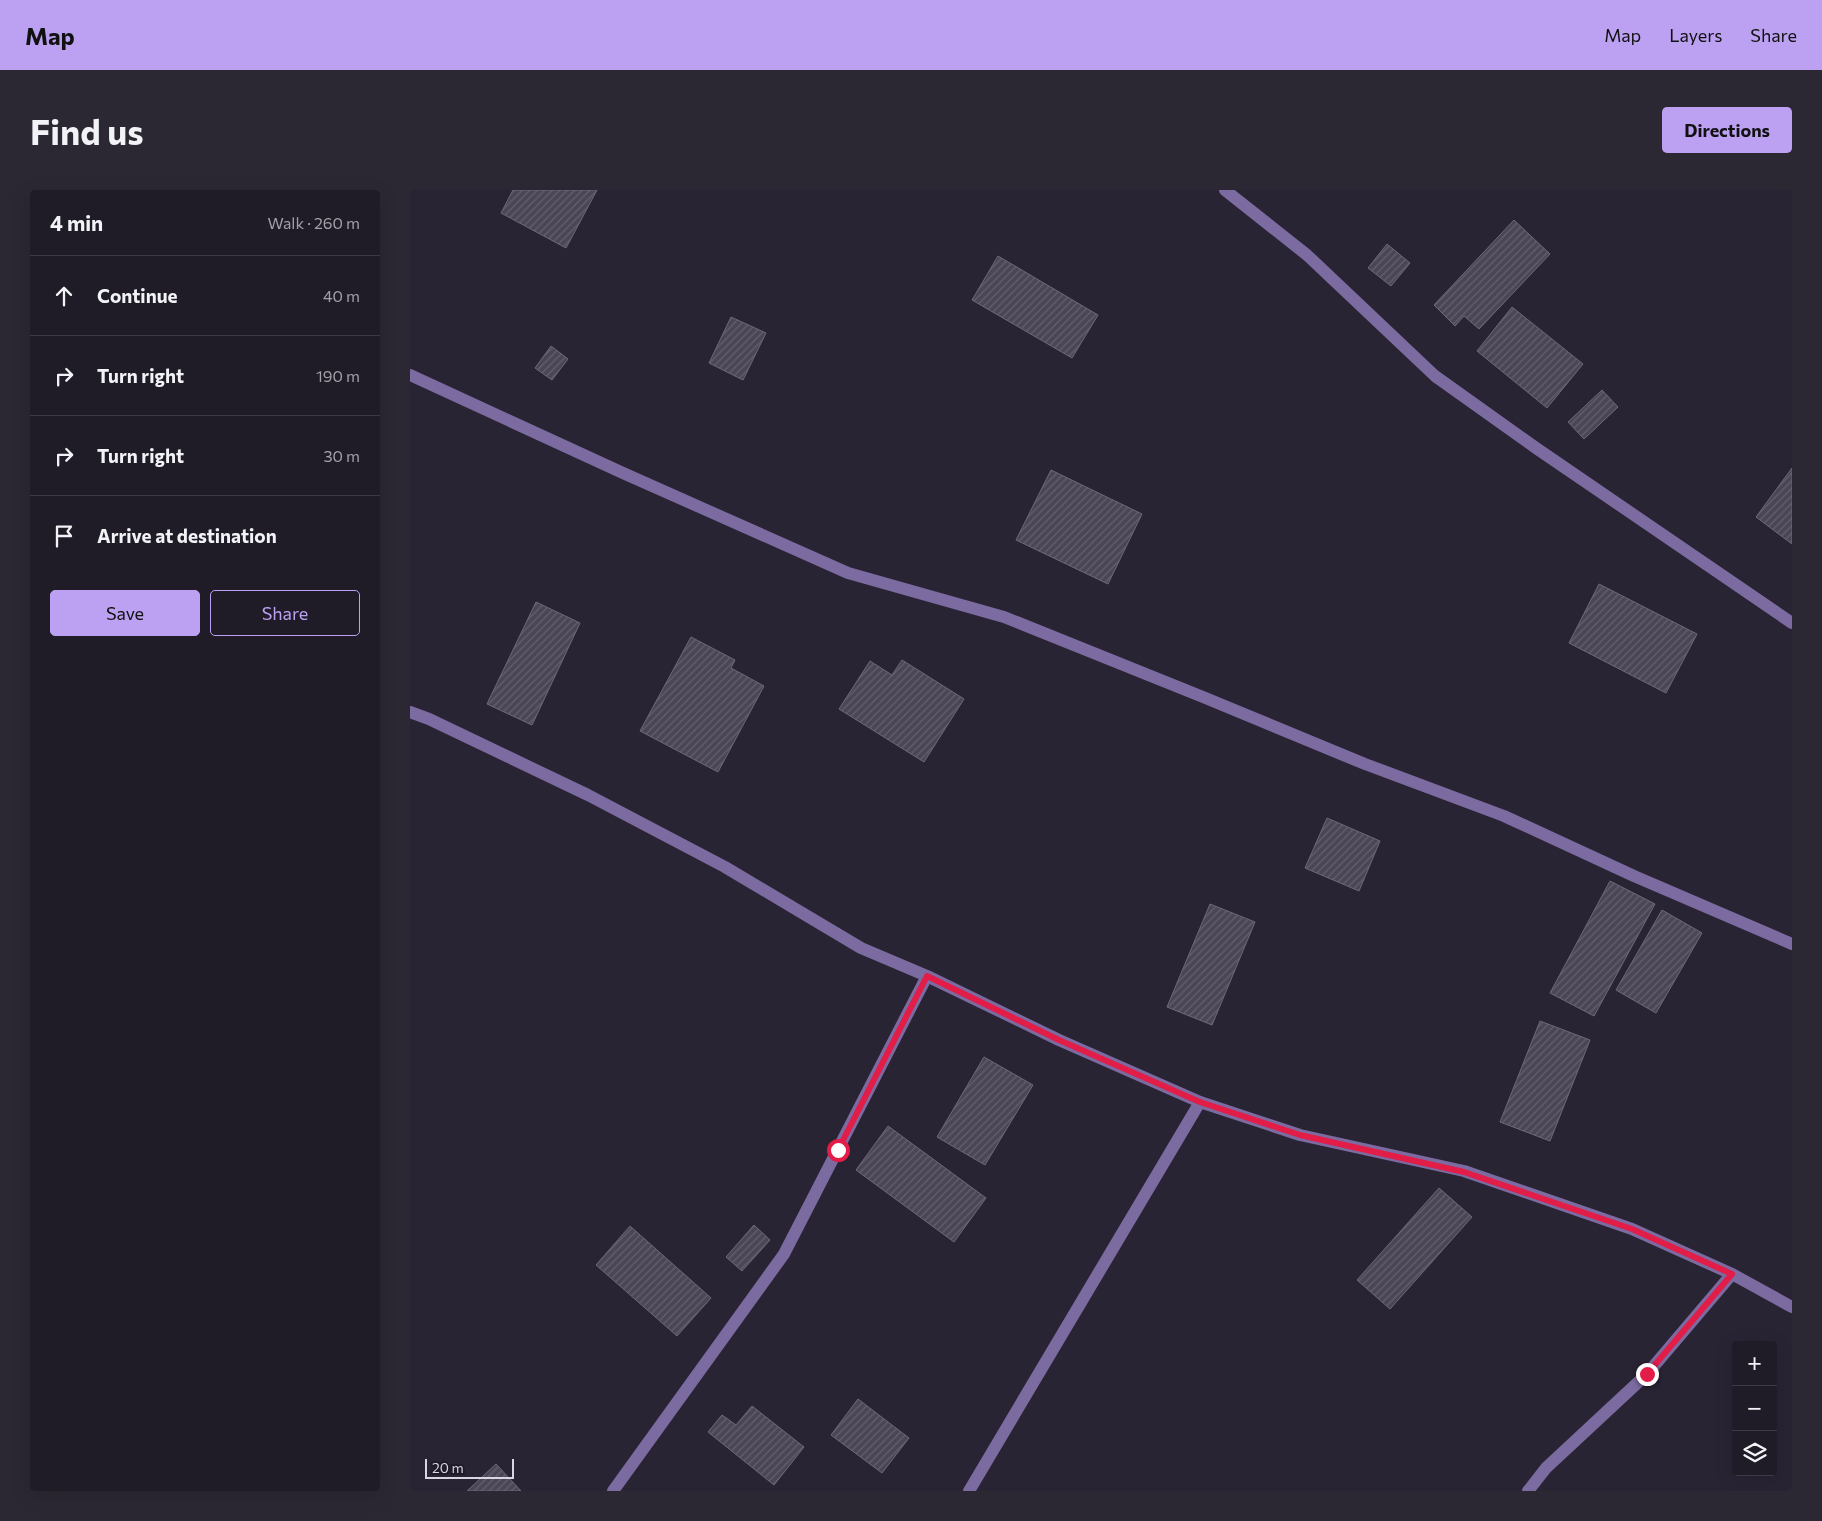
<!DOCTYPE html>
<html lang="en">
<head>
<meta charset="utf-8">
<style>
  body { margin:0; font-family:Commissioner,sans-serif; background:#2c2833; color:#f1f3f6 }
  .controls { position:absolute; right:15px; bottom:15px; display:grid; overflow:hidden; border-radius:5px; box-shadow:0 5px 20px #0002 }
  .controls button { width:45px; height:45px; display:grid; place-items:center; padding:0; border:0; border-bottom:1px solid #3c3944; background:#1f1b27; color:#f1f3f6; font:25px sans-serif }
  .scale { position:absolute; left:15px; bottom:12px; width:89px; box-sizing:border-box; padding-left:5px; border:2px solid #d8d6e0; border-top:0; font-size:14px; line-height:18px; white-space:nowrap; color:#d8d6e0; -webkit-text-stroke:4px #1f1b29; paint-order:stroke }
  .stop { position:absolute; width:15px; height:15px; margin:-11px; border:4px solid #e11d48; border-radius:50%; background:#fff }
  .stop.end { background:#e11d48; border-color:#fff; box-shadow:0 1px 5px #0008 }
  .list { margin:0; padding:0; list-style:none }
  h2 { display:flex; justify-content:space-between; align-items:center; height:65px; margin:0; padding:0 20px; font-size:21px }
  h2 small { font-size:16px; font-weight:400; color:#a1a1a7 }
  .list li { display:grid; grid-template-columns:32px 1fr auto; gap:15px; align-items:center; box-sizing:border-box; height:80px; padding:0 20px; border-top:1px solid #3c3944 }
  .list b { display:block; font-size:19px; white-space:nowrap }
  .list em { font-size:16px; font-style:normal; color:#a1a1a7 }
  .actions { display:flex; gap:10px; padding:15px 20px }
  .actions a { flex:1; padding:11px 0; border:1px solid #bca0f2; border-radius:5px; text-align:center; font-size:18px; color:#bca0f2 }
  .actions .main { background:#bca0f2; color:#111 }
  .icon { flex:none; width:28px; height:28px; fill:none; stroke:currentColor; stroke-width:2; stroke-linecap:round; stroke-linejoin:round }
  .map { position:relative; flex:none; width:1382px; height:1301px; overflow:hidden; border-radius:5px }
  header { display:flex; align-items:center; gap:30px; box-sizing:border-box; height:70px; padding:0 25px; background:#bca0f2; color:#111 }
  header strong { font-size:24px }
  nav { display:flex; gap:28px; margin-inline-start:auto; font-size:18px }
  .intro { display:flex; align-items:center; justify-content:space-between; box-sizing:border-box; height:120px; padding:0 30px }
  h1 { margin:0; font-size:35px }
  .button { padding:12px 22px; border-radius:5px; background:#bca0f2; color:#111; font-size:18px; font-weight:700 }
  main { display:flex; gap:30px; padding:0 30px }
  aside { flex:1; background:#1f1b27; border-radius:5px; box-shadow:0 5px 20px #0002 }
  .map>svg:first-child { display:block }
</style>
</head>
<body>
<header>
<strong>Map</strong>
<nav><a>Map</a><a>Layers</a><a>Share</a></nav>
</header>
<div class="intro"><h1>Find us</h1><a class="button">Directions</a></div>
<main>
<aside>
<h2>4 min<small>Walk · 260 m</small></h2>
<ul class="list">
<li><svg class="icon" aria-label="ahead" viewBox="0 0 24 24"><path d="M12 20V5M6 11l6-6 6 6"/></svg><div><b>Continue</b></div><em>40 m</em></li>
<li><svg class="icon" aria-label="right" viewBox="0 0 24 24"><path d="M7 20v-9h11M14 6l5 5-5 5"/></svg><div><b>Turn right</b></div><em>190 m</em></li>
<li><svg class="icon" aria-label="right" viewBox="0 0 24 24"><path d="M7 20v-9h11M14 6l5 5-5 5"/></svg><div><b>Turn right</b></div><em>30 m</em></li>
<li><svg class="icon" aria-label="arrive" viewBox="0 0 24 24"><path d="M6 21V4h12l-3 4 3 4H6"/></svg><div><b>Arrive at destination</b></div></li>
</ul>
<div class="actions"><a class="main">Save</a><a>Share</a></div>
</aside>
<div class="map">
<svg width="1382" height="1301" viewBox="0 0 1382 1301">
  <defs>
    <pattern id="building-hatch" width="6" height="6" patternUnits="userSpaceOnUse" patternTransform="scale(1.25)"><rect width="6" height="6" fill="#4b4656"/><path d="M-1 1l2-2M0 6l6-6M5 7l2-2" fill="none" stroke="#64606e"/></pattern>
  </defs>
  <rect width="100%" height="100%" fill="#292434"/>
  <!-- building -->
  <path fill="url(#building-hatch)" stroke="#6e687b" d="M103 0H187L156 58 91 23Z
    M1104 30 1140 64 1069 139 1054 126 1045 136 1024 115Z
    M977 54 1000 73 981 96 958 78Z
    M588 66 688 125 662 168 562 110Z
    M1102 117 1173 174 1137 218 1067 161Z
    M321 127 356 143 333 190 299 173Z
    M141 156 158 169 142 190 125 178Z
    M1192 200 1208 217 1174 249 1158 232Z
    M1382 278V354L1346 327Z
    M641 280 732 324 698 394 606 350Z
    M1189 394 1287 444 1256 503 1159 453Z
    M126 412 170 433 122 535 77 514Z
    M281 447 325 470 321 478 354 496 308 582 230 541Z
    M492 470 554 509 514 572 429 519 460 471 482 485Z
    M917 628 970 651 949 701 895 678Z
    M1200 691 1245 714 1184 826 1140 803Z
    M800 714 845 732 802 835 757 817Z
    M1252 720 1292 743 1246 823 1206 800Z
    M1130 831 1180 850 1140 951 1090 932Z
    M574 867 623 895 575 975 527 947Z
    M478 936 576 1008 544 1052 446 980Z
    M1029 998 1062 1027 980 1119 947 1090Z
    M344 1035 360 1050 332 1081 316 1067Z
    M220 1036 301 1108 267 1146 186 1075Z
    M448 1209 499 1248 472 1283 421 1245Z
    M342 1216 394 1257 364 1295 298 1242 312 1225 326 1235Z
    M86 1274 111 1301H57Z"/>
  <g fill="none" stroke-linecap="round" stroke-linejoin="round">
    <!-- minor -->
    <path stroke="#7c6ba1" stroke-width="12" d="M815 0 897 65 1025 186 1126 258 1382 433
      M0 185 213 283 438 383 594 427 793 507 955 574 1094 626 1224 686 1382 754
      M0 522 19 529 178 605 315 677 451 758 517 786 649 850 790 912 890 945 1054 981 1222 1039 1322 1084 1382 1117
      M203 1301 374 1064 517 786
      M559 1301 790 912
      M1118 1301 1136 1278 1237 1184 1322 1084"/>
  </g>
  <g fill="none" stroke-linecap="round" stroke-linejoin="round">
    <!-- route -->
    <path stroke="#e11d48" stroke-width="6" d="M428 960 517 786 649 850 790 912 890 945 1054 982 1222 1039 1322 1084 1237 1184"/>
  </g>
</svg>
<div class="controls">
<button>+</button>
<button>−</button>
<button><svg class="icon" aria-label="layers" viewBox="0 0 24 24"><path d="M12 4l9 5-9 5-9-5zM3 14l9 5 9-5"/></svg></button>
</div>
<div class="scale">20 m</div>
<div class="stop" style="left:428px;top:960px"></div>
<div class="stop end" style="left:1237px;top:1184px"></div>
</div>
</main>
</body>
</html>
